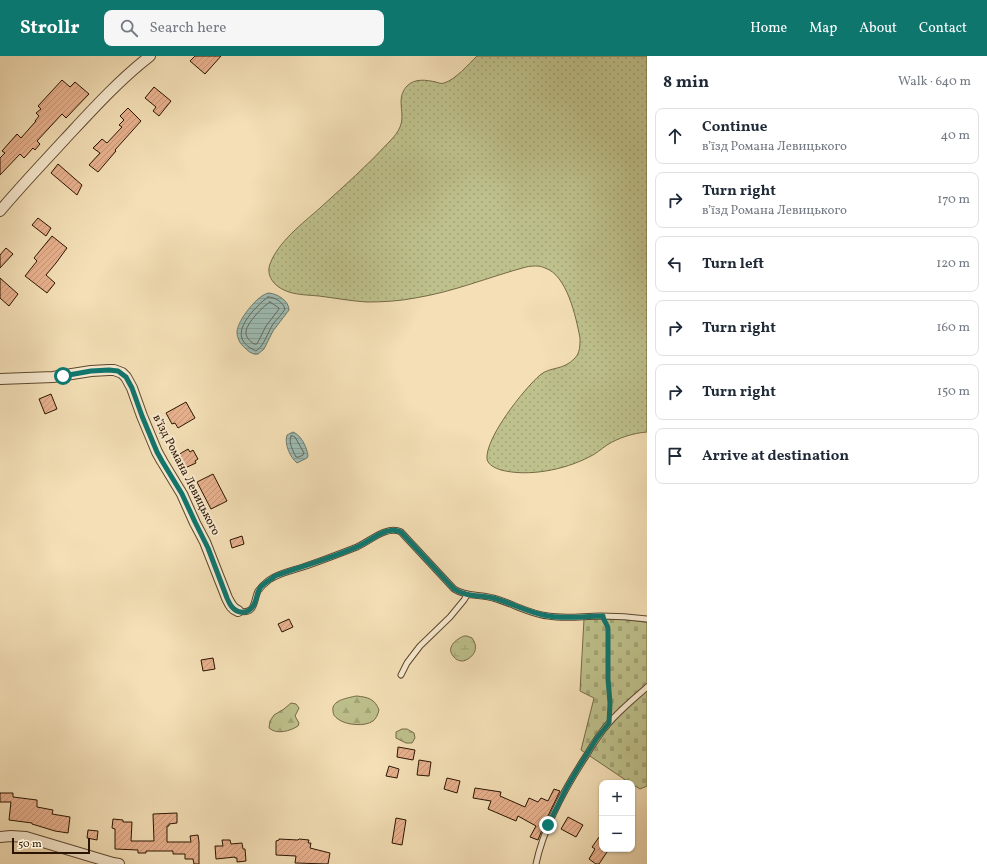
<!DOCTYPE html>
<html lang="en">
<head>
<meta charset="utf-8">
<style>
  body { margin:0; font-family:Vollkorn,serif; background:#f6f6f7; color:#1f2937 }
  .controls { position:absolute; right:12px; bottom:12px; display:grid; overflow:hidden; border-radius:8px; box-shadow:0 1px 3px #0004 }
  .controls button { width:36px; height:36px; display:grid; place-items:center; padding:0; border:0; border-bottom:1px solid #e0e1e3; background:#fff; color:#1f2937; font:20px sans-serif }
  .scale { position:absolute; left:12px; bottom:10px; width:78px; box-sizing:border-box; padding-left:4px; border:2px solid #2a1400; border-top:0; font-size:11px; line-height:14px; white-space:nowrap; color:#2a1400; -webkit-text-stroke:3px #f8ead0; paint-order:stroke }
  .stop { position:absolute; width:12px; height:12px; margin:-9px; border:3px solid #0f766e; border-radius:50%; background:#fff }
  .stop.end { background:#0f766e; border-color:#fff; box-shadow:0 1px 4px #0008 }
  .list { margin:0; padding:0; list-style:none }
  h2 { display:flex; justify-content:space-between; align-items:center; height:52px; margin:0; padding:0 16px; font-size:17px }
  h2 small { font-size:13px; font-weight:400; color:#747a83 }
  .list li { display:grid; grid-template-columns:26px 1fr auto; gap:12px; align-items:center; box-sizing:border-box; height:56px; margin:0 8px 8px; padding:0 8px; border:1px solid #e0e1e3; border-radius:8px }
  .list b { display:block; font-size:15px; white-space:nowrap }
  .list p { margin:0; font-size:13px; white-space:nowrap; color:#747a83 }
  .list em { font-size:13px; font-style:normal; color:#747a83 }
  .icon { flex:none; width:22px; height:22px; fill:none; stroke:currentColor; stroke-width:2; stroke-linecap:round; stroke-linejoin:round }
  .map { position:relative; flex:none; width:647px; height:808px; overflow:hidden }
  header { display:flex; align-items:center; gap:24px; box-sizing:border-box; height:56px; padding:0 20px; background:#0f766e; color:#fff }
  header strong { font-size:19px }
  nav { display:flex; gap:22px; margin-inline-start:auto; font-size:14px }
  .search { width:280px; height:36px; background:#f6f6f7; display:flex; align-items:center; gap:10px; box-sizing:border-box; padding:0 14px; border-radius:8px; color:#747a83; font-size:15px }
  main { display:flex }
  aside { flex:1; background:#fff }
  .map>svg:first-child { display:block }
</style>
</head>
<body>
<header>
<strong>Strollr</strong>
<div class="search"><svg class="icon" aria-label="search" viewBox="0 0 24 24"><circle cx="10" cy="10" r="6"/><path d="M15 15l6 6"/></svg>Search here</div>
<nav><a>Home</a><a>Map</a><a>About</a><a>Contact</a></nav>
</header>
<main>
<div class="map">
<svg width="647" height="808" viewBox="0 0 647 808">
  <defs>
    <pattern id="grass-dots" width="8" height="8" patternUnits="userSpaceOnUse"><rect width="8" height="8" fill="#bec18c"/><path d="M2 2h.1M6 6h.1" fill="none" stroke="#a3a577" stroke-width="1.8" stroke-linecap="round"/></pattern>
    <pattern id="forest-firs" width="22" height="20" patternUnits="userSpaceOnUse"><rect width="22" height="20" fill="#bec18c"/><path d="M5 1l3.5 6h-7zM16 11l3.5 6h-7z" fill="#a3a577"/></pattern>
    <pattern id="wetland-marsh" width="20" height="14" patternUnits="userSpaceOnUse"><rect width="20" height="14" fill="#bec18c"/><path d="M1 5h8M5 5V1M11 12h8M15 12V8" fill="none" stroke="#a3a577"/></pattern>
    <pattern id="cemetery-stones" width="16" height="16" patternUnits="userSpaceOnUse"><rect width="16" height="16" fill="#bec18c"/><path d="M2 7V4a2 2 0 0 1 4 0v3zM10 15v-3a2 2 0 0 1 4 0v3z" fill="#a3a577"/></pattern>
    <pattern id="water-rules" width="6" height="5" patternUnits="userSpaceOnUse"><rect width="6" height="5" fill="#9dbcb4"/><path d="M0 2.5h6" fill="none" stroke="#87a199"/></pattern>
    <pattern id="building-hatch" width="6" height="6" patternUnits="userSpaceOnUse"><rect width="6" height="6" fill="#e8b18e"/><path d="M-1 1l2-2M0 6l6-6M5 7l2-2" fill="none" stroke="#c79779"/></pattern>
  </defs>
  <rect width="100%" height="100%" fill="#f4dfb6"/>
  <filter id="stains"><feTurbulence type="fractalNoise" baseFrequency=".005" numOctaves="4"/><feColorMatrix values="0 0 0 0 .2 0 0 0 0 .09 0 0 0 0 .02 0 0 0 .5 -.17"/></filter>
  <radialGradient id="worn" r=".72"><stop offset=".6" stop-color="#630" stop-opacity="0"/><stop offset="1" stop-color="#630" stop-opacity=".3"/></radialGradient>
  <!-- grass -->
  <path fill="url(#grass-dots)" stroke="#746a46" d="M477 0H647V376C633 377 618 382 607 389 601 393 596 398 589 401 564 414 528 421 501 414 495 412 488 409 487 403 485 382 524 333 540 319 551 310 563 315 575 302 580 297 580 289 580 282 576 261 567 219 545 212 539 209 532 210 526 211 489 221 453 236 415 242 400 245 383 246 367 246 351 245 335 242 319 240 308 239 294 239 284 234 273 229 266 219 270 208 278 186 303 167 320 152 344 130 368 109 390 85 394 81 398 76 400 71 406 57 395 43 407 30 415 22 426 24 436 26 439 27 441 28 444 27 455 24 469 8 477 0Z"/>
  <!-- forest -->
  <path fill="url(#forest-firs)" stroke="#746a46" d="M356 640C368 641 375 643 379 654 378 658 376 663 373 665 365 671 345 669 338 663 335 661 333 659 333 655 331 644 348 642 356 640Z
    M291 647 296 648 299 652 295 660 299 667 298 670C290 675 277 679 269 672L270 665 274 659 284 653Z
    M402 673H407L414 677 415 682 412 687H406L396 682V676Z"/>
  <!-- wetland -->
  <path fill="url(#wetland-marsh)" stroke="#746a46" d="M464 580H467L472 582C478 590 476 598 468 603 466 604 464 605 462 605 459 605 455 603 454 601 445 592 456 583 464 580Z"/>
  <!-- cemetery -->
  <path fill="url(#cemetery-stones)" stroke="#746a46" d="M584 563H619L647 566V730L640 733 632 728V727H630L581 694 594 642 580 635Z"/>
  <!-- water -->
  <path fill="url(#water-rules)" stroke="#6f796c" d="M269 237C278 238 289 245 289 254L273 275 264 293 258 298C253 299 249 296 245 292 240 288 237 282 237 276 237 265 258 238 269 237Z
    M293 376C301 379 307 391 308 400L307 402 297 407C290 401 284 388 287 379Z"/>
  <g fill="none" stroke-linecap="round" stroke-linejoin="round">
    <!-- shore -->
    <path stroke="#64685a" stroke-width="1" d="M268 241C275 241 283 246 285 253 282 258 277 263 273 268 268 276 264 290 256 295 234 285 240 271 252 256 257 251 262 245 268 241Z
      M270 246 279 252V253L266 270 257 288H254C250 285 245 281 246 275 247 267 263 250 270 246Z
      M291 380H293L295 381 304 397 303 399 299 401H296C293 395 288 386 291 380Z"/>
  </g>
  <!-- building -->
  <path fill="url(#building-hatch)" stroke="#2a1400" d="M195 0H221L205 18 190 5Z
    M62 24 70 31 75 26 89 38 66 62 62 58 37 85 40 88 35 94 33 92 24 102 20 98 0 119V102L5 97 2 95 17 78 21 82 36 65H35L39 60 36 57 41 53 38 50Z
    M154 31 171 45 159 60 153 55 156 51 145 42Z
    M128 52 141 65 115 94 116 95 98 116 89 109 100 97 93 92 102 83 107 87 122 71 119 69 124 64 120 60Z
    M58 108 82 129 77 139 51 117Z
    M38 162 51 172 46 180 32 169Z
    M52 180 67 192 56 207 46 219 55 227 47 237 25 220 37 205 34 202Z
    M6 192 13 198 0 212V199Z
    M0 222 18 238 9 250 0 242Z
    M51 338 57 353 45 358 39 343Z
    M186 346 195 362 178 372 175 367 172 368 166 357Z
    M188 393 190 396 193 394 198 403 195 405 196 407 185 412 178 399Z
    M213 418 227 445 211 453 197 426Z
    M242 480 244 488 232 492 230 484Z
    M289 563 293 571 282 576 278 568Z
    M213 602 215 613 203 615 201 604Z
    M398 691 415 694 413 704 397 701Z
    M419 704 431 706 429 720 417 719Z
    M389 710 399 713 397 722 386 720Z
    M447 722 460 725 457 737 444 733Z
    M475 732 501 736 500 740 525 751 529 742 538 746 541 742 548 745 554 733 560 735 546 764 538 784 530 781 536 770 518 760 516 765 488 753 491 745 473 742Z
    M0 737H13V741L37 744V751L53 754 52 758 70 761 68 777 55 775 32 768V767L9 764 11 746H0Z
    M177 757V767L169 768V770H167V786H191L190 780 198 779 199 786V808H194L193 803H185V798H173V795H146V797H138V794L115 793V773L112 772 113 763 123 764V766H132L131 785H154L153 758Z
    M568 761 583 769 576 781 561 773Z
    M396 762 406 764 402 789 392 787Z
    M88 774 98 775 97 784 87 782Z
    M602 777V793H609L599 808H596L589 803 595 793 592 791Z
    M279 783 298 784 299 783 309 784 308 787H311L310 792 330 797 328 808 295 807 296 800 276 799V785L279 784Z
    M222 784H230L231 788 242 787 243 793H245L246 805 237 806V802H235V801L216 803 215 790H223Z"/>
  <g fill="none" stroke-linecap="round" stroke-linejoin="round">
    <!-- lane casing -->
    <g stroke="#5c472e" stroke-width="7">
      <path id="lane" d="M238 555C256 559 253 546 258 535 261 531 265 527 269 524 279 517 291 515 303 511 321 505 339 498 357 491 370 485 387 469 401 476L454 533C466 541 480 538 493 542 512 547 529 558 548 560 566 563 583 560 601 560 616 560 632 561 647 563
        M401 619 407 607 420 590 450 561 464 544 467 539
        M536 808C544 770 565 732 586 700 593 688 600 677 609 667 620 654 634 643 647 631"/>
    </g>
    <!-- street casing -->
    <g stroke="#5c472e" stroke-width="12">
      <path id="street" d="M0 155C21 130 43 107 65 83 92 54 119 24 150 0
        M0 323 53 321 91 315 109 314H114L122 317 126 321 132 332 142 360 157 396 162 405 182 438 195 467 205 486 227 542C230 548 232 553 238 555
        M0 781 11 780 26 781 113 807 119 808"/>
    </g>
    <!-- path -->
    <path stroke="#2a1400" stroke-width="2" stroke-dasharray="1 2" stroke-linecap="butt" d="M606 567 608 573V623L610 641 609 656"/>
    <!-- lane -->
    <use href="#lane" stroke="#f8ead0" stroke-width="5"/>
    <!-- street -->
    <use href="#street" stroke="#f8ead0" stroke-width="10"/>
  </g>
  <g fill="none" stroke-linecap="round" stroke-linejoin="round">
    <!-- route -->
    <path stroke="#0f766e" stroke-width="5" d="M63 320 91 315 109 314 118 315 126 321 132 332 142 360 157 396 162 405 182 438 195 466 208 492 227 542C229 546 230 550 234 553 240 558 249 557 253 550 257 545 256 538 260 532 264 527 270 524 275 520 303 510 332 502 359 490 372 484 387 469 401 476L454 533C466 541 480 539 493 542 512 547 528 557 548 560 566 563 585 560 603 560 603 565 608 568 608 573V623L610 647 609 667 597 682 577 714 567 731 548 769"/>
  </g>
  <g text-anchor="middle" dominant-baseline="central" stroke-width="4" stroke-linejoin="round" paint-order="stroke">
    <!-- street labels -->
    <g font-size="12" fill="#2a1400" stroke="#f8ead0">
      <text transform="translate(186 419) rotate(63)">в’їзд Романа Левицького</text>
    </g>
  </g>
  <rect width="100%" height="100%" filter="url(#stains)"/>
  <rect width="100%" height="100%" fill="url(#worn)"/>
</svg>
<div class="controls">
<button>+</button>
<button>−</button>
</div>
<div class="scale">50 m</div>
<div class="stop" style="left:63px;top:320px"></div>
<div class="stop end" style="left:548px;top:769px"></div>
</div>
<aside>
<h2>8 min<small>Walk · 640 m</small></h2>
<ul class="list">
<li><svg class="icon" aria-label="ahead" viewBox="0 0 24 24"><path d="M12 20V5M6 11l6-6 6 6"/></svg><div><b>Continue</b><p>в’їзд Романа Левицького</p></div><em>40 m</em></li>
<li><svg class="icon" aria-label="right" viewBox="0 0 24 24"><path d="M7 20v-9h11M14 6l5 5-5 5"/></svg><div><b>Turn right</b><p>в’їзд Романа Левицького</p></div><em>170 m</em></li>
<li><svg class="icon" aria-label="left" viewBox="0 0 24 24"><path d="M17 20v-9H6M10 6l-5 5 5 5"/></svg><div><b>Turn left</b></div><em>120 m</em></li>
<li><svg class="icon" aria-label="right" viewBox="0 0 24 24"><path d="M7 20v-9h11M14 6l5 5-5 5"/></svg><div><b>Turn right</b></div><em>160 m</em></li>
<li><svg class="icon" aria-label="right" viewBox="0 0 24 24"><path d="M7 20v-9h11M14 6l5 5-5 5"/></svg><div><b>Turn right</b></div><em>150 m</em></li>
<li><svg class="icon" aria-label="arrive" viewBox="0 0 24 24"><path d="M6 21V4h12l-3 4 3 4H6"/></svg><div><b>Arrive at destination</b></div></li>
</ul>
</aside>
</main>
</body>
</html>
